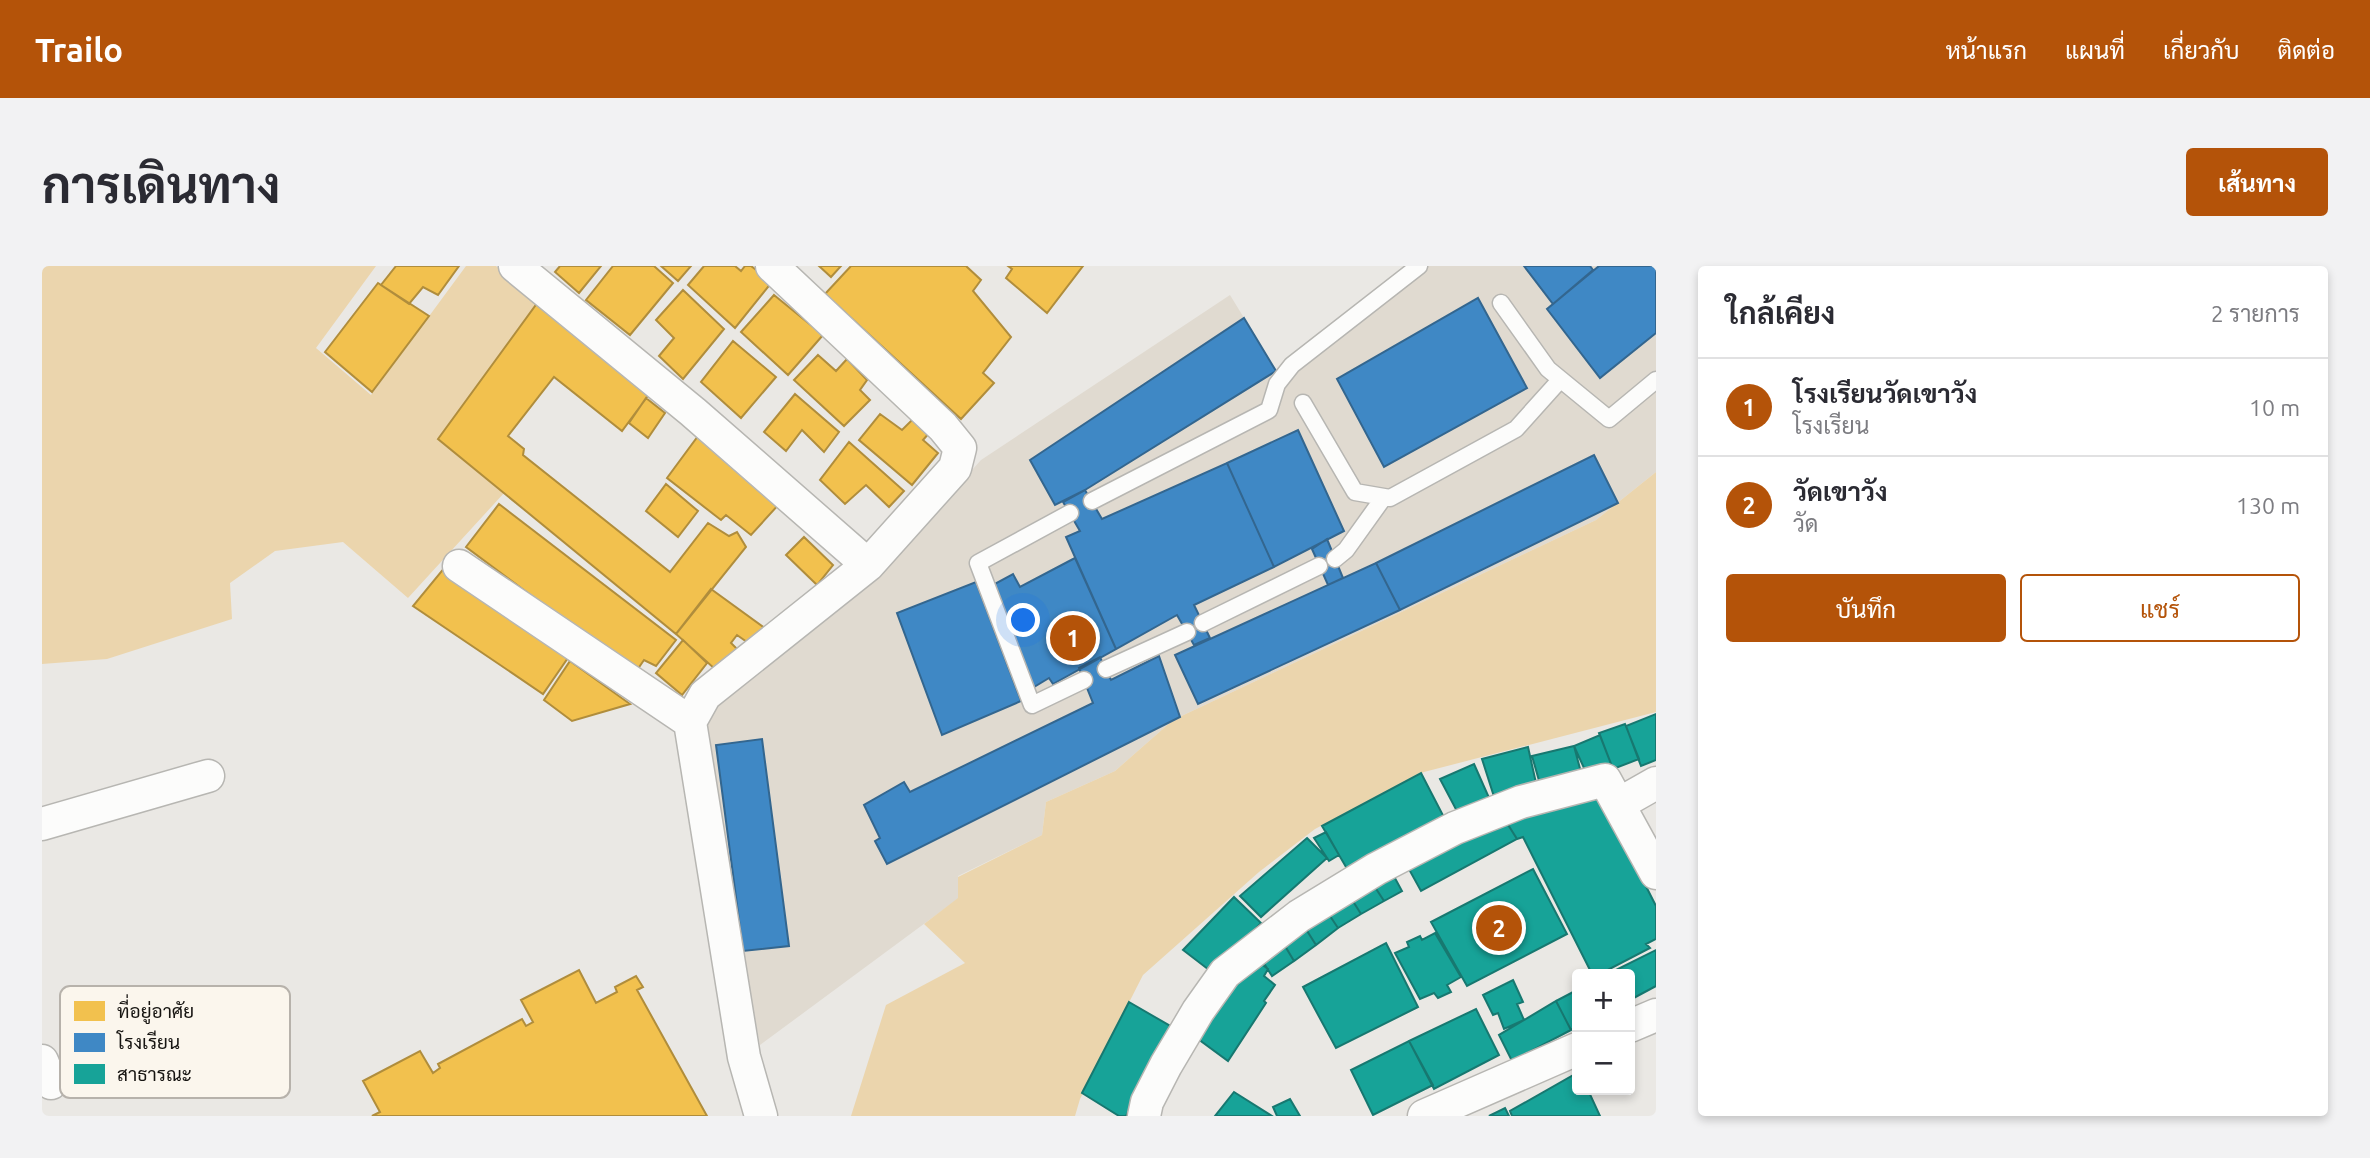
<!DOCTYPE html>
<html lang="th">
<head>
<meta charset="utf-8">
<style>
  body { margin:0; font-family:Ubuntu,Sarabun,sans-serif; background:#f2f2f3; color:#2b2b33 }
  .controls { position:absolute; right:21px; bottom:21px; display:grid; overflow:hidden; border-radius:7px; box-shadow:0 4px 10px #0003 }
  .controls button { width:63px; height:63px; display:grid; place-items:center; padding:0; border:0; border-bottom:2px solid #e1e1e2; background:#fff; color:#2b2b33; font:35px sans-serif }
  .you { position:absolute; left:982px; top:355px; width:24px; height:24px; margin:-18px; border:5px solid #fff; border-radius:50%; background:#1a73e8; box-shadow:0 0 0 10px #1a73e833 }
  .badge { display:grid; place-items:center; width:46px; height:46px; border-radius:50%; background:#b45309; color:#fff; font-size:23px; font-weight:700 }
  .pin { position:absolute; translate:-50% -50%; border:4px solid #fff; box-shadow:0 2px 7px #0006 }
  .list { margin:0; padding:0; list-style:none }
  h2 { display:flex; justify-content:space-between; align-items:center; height:91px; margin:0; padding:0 28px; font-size:30px }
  h2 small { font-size:23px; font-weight:400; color:#7c7c81 }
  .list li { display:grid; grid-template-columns:46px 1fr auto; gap:21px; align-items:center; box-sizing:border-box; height:98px; padding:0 28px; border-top:2px solid #e1e1e2 }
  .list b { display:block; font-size:26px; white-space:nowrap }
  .list p { margin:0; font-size:23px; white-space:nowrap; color:#7c7c81 }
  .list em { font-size:23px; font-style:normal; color:#7c7c81 }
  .actions { display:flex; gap:14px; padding:21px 28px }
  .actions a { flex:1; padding:16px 0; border:2px solid #b45309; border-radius:7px; text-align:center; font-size:24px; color:#b45309 }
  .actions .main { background:#b45309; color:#fff }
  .map { position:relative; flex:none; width:1614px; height:850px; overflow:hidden; border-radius:7px }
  header { display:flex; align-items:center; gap:42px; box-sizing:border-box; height:98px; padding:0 35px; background:#b45309; color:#fff }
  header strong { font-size:33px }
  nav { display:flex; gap:38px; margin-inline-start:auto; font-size:24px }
  .intro { display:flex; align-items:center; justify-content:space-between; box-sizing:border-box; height:168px; padding:0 42px }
  h1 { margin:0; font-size:49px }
  .button { padding:18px 32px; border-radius:7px; background:#b45309; color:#fff; font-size:24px; font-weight:700 }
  main { display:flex; gap:42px; padding:0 42px }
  aside { flex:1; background:#fff; border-radius:7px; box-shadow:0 4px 10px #0003 }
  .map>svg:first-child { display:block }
</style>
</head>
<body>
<header>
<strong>Trailo</strong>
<nav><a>หน้าแรก</a><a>แผนที่</a><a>เกี่ยวกับ</a><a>ติดต่อ</a></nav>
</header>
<div class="intro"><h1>การเดินทาง</h1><a class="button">เส้นทาง</a></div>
<main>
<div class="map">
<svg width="1614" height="850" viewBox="0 0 1614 850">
  <rect width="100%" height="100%" fill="#eae8e4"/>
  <!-- built -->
  <path fill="#e0dad0" d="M1363 0H1614V206L1554 254 1131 454 1073 505 1004 536 1000 569 916 610 917 632 718 779 659 467 682 430 832 313 939 194 1188 29 1234 104Z"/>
  <!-- green -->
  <path fill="#ebd5ad" d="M0 0H334L274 82 329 129 424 0H454L496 36 396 173 462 227 366 332 301 276 233 285 188 317 190 353 65 393 0 398Z
    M1614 206V446L1382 506 1273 563 1217 606 1101 709 1038 833 1033 850H809L844 739 923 697 882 658 916 632V611L1000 569 1004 536 1073 505 1131 454 1554 254Z"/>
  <!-- homes -->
  <path fill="#f2c14e" stroke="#b08d3c" stroke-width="2" d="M354 0H417L396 29 381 21 367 38 339 19Z
    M518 0H559L537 27 513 6Z
    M571 0H612L631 17 588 69 544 34Z
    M619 0H649L636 15Z
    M662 0H693L699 5 703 0H709L730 16 693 62 646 19Z
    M777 0H799L789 11Z
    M809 0H924L939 14 931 25 969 71 941 107 952 117 919 153 783 28Z
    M966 0H1041L1005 47 964 12 970 3Z
    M336 17 387 50 330 126 283 86Z
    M641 24 682 63 641 113 617 90 632 72 614 54Z
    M732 29 781 69 746 109 699 66Z
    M496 36 611 123 580 165 512 111 466 170 482 183 481 189 628 306 666 257 687 270 695 266 704 281 634 368 396 173Z
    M691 75 734 111 699 152 659 116Z
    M776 89 794 105 805 93 825 114 818 124 828 134 802 160 752 114Z
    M753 128 797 166 782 186 760 164 744 185 722 166Z
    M604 132 623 147 606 172 587 157Z
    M838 148 860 164 872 152 888 166 881 174 896 187 870 219 817 174Z
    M659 166 738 237 709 269 684 249 679 254 625 212Z
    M807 176 862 225 847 241 824 219 803 238 778 214Z
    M624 218 656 245 636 271 604 245Z
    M457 238 634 374 614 400 602 394 593 407 424 281Z
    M762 271 791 299 775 319 744 289Z
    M403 301 530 386 501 428 371 340Z
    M669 323 724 363 705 376 695 369 689 377 697 385 674 404 634 368Z
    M641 374 665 397 640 429 614 407Z
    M528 395 588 438 530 455 502 434Z
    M537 704 554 737 575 726 573 721 594 710 601 721 595 724 665 850H330L338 846 321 815 378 785 391 807 398 802 396 798 480 753 484 760 491 756 479 734Z"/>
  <!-- schools -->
  <path fill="#3f88c5" stroke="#33668f" stroke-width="2" d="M1482 0H1548L1551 4 1511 38Z
    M1557 0H1614V67L1558 112 1505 43Z
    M1436 32 1485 122 1342 201 1295 113Z
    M1202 52 1234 105 1043 224 1013 239 988 194Z
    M1256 164 1302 265 1232 301 1185 197Z
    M1552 189 1576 237 1358 344 1334 297Z
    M1185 197 1232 301 1152 339 1168 372 1152 379 1135 349 1074 383 1024 271 1038 265 1021 236 1043 224 1060 253Z
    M1285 273 1301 312 1286 319 1270 283Z
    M1033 292 1074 383 1011 418 1007 412 987 424 949 320 971 308 978 321Z
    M1334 297 1358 344 1156 438 1133 389Z
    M934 316 979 435 900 469 855 347Z
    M1117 390 1138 451 845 598 833 575 838 572 822 539 862 516 868 526 1051 437 1037 402 1058 391 1069 414Z
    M720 473 747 680 701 685 674 479Z"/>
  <!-- public -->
  <path fill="#17a398" stroke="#177870" stroke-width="2" d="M1614 448V494L1599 500 1584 460Z
    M1583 458 1597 493 1571 503 1557 467Z
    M1558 469 1571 503 1547 513 1532 480Z
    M1532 480 1541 514 1500 525 1490 490Z
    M1486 481 1496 526 1455 540 1440 493Z
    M1432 498 1448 534 1417 549 1398 513Z
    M1379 507 1406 559 1311 613 1280 560Z
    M1554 522 1614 640V673L1604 678 1608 682 1558 708H1550L1481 571 1475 573 1458 546Z
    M1458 546 1475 573 1379 625 1363 596Z
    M1284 566 1297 589 1287 595 1272 572Z
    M1265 572 1285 592 1219 651 1198 630Z
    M1348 603 1360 625 1342 635 1329 615Z
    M1491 603 1525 668 1425 720 1389 656Z
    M1329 615 1342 635 1319 648 1307 629Z
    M1307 629 1319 648 1296 662 1284 644Z
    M1192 631 1219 657 1171 707 1141 684Z
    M1284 644 1296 662 1274 679 1262 660Z
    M1262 660 1274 679 1252 695 1240 675Z
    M1393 667 1419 711 1405 719 1409 726 1396 732 1392 727 1378 733 1353 687 1367 681 1365 676 1378 670 1380 674Z
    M1240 675 1252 695 1230 710 1218 691Z
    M1344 677 1376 741 1294 782 1261 721Z
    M1614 684V720L1588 734V708H1566Z
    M1210 691 1226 703 1222 710 1233 719 1222 735 1224 737 1186 795 1152 770Z
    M1471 714 1481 736 1475 738 1482 754 1462 763 1456 747 1451 749 1441 729Z
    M1535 724V761L1529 764 1514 735Z
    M1514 735 1529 764 1470 795 1457 769Z
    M1087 736 1130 761 1084 850H1077L1040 827Z
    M1434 743 1457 789 1392 823 1367 775Z
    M1367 775 1391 819 1331 849 1309 804Z
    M1535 807V824H1546L1558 850H1470L1468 845Z
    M1192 826 1230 850H1173Z
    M1248 833 1258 850H1235L1231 841Z
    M1463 842 1467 850H1447Z"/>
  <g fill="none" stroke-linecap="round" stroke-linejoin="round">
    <!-- service casing -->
    <g stroke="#b7b6b2" stroke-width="19">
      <path id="service" d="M1459 37 1506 103 1567 153 1614 114
        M1261 137 1313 226 1348 232 1474 163 1518 114
        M1050 235 1227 144 1235 118 1250 99 1377 0
        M1028 247 936 297 990 439 1042 414
        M1293 293 1304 284 1342 231
        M1161 357 1277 300
        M1064 403 1145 366"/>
    </g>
    <!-- minor casing -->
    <g stroke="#b7b6b2" stroke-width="35">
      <path id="minor" d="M473 0 651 146 826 299
        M417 300 648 456
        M1577 538 1614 517
        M0 558 166 510
        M1588 760 1614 749
        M0 795 9 817
        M719 850 702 791 648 456 663 429 826 299 913 202 918 182 901 161 730 0
        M1102 850 1105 836 1124 799 1156 745 1183 707 1257 650 1334 603 1413 562 1479 536 1563 514 1614 607
        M1382 850 1535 783"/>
    </g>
    <!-- service -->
    <use href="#service" stroke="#fcfcfb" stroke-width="16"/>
    <!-- minor -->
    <use href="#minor" stroke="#fcfcfb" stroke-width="32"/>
  </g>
  <!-- legend -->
  <rect x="18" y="720" width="230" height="112" rx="10" fill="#fbf6ed" stroke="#b7b2ab" stroke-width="2"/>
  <rect x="32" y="735" width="31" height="20" fill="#f2c14e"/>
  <rect x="32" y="767" width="31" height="19" fill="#3f88c5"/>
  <rect x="32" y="798" width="31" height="20" fill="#17a398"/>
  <g font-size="19" fill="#171512">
    <text x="75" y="752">ที่อยู่อาศัย</text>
    <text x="75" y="783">โรงเรียน</text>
    <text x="75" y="815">สาธารณะ</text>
  </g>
</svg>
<div class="controls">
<button>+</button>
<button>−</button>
</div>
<div class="you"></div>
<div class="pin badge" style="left:1031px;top:372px">1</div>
<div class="pin badge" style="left:1457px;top:662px">2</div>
</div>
<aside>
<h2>ใกล้เคียง<small>2 รายการ</small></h2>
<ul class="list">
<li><span class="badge">1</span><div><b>โรงเรียนวัดเขาวัง</b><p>โรงเรียน</p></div><em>10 m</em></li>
<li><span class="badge">2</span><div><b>วัดเขาวัง</b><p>วัด</p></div><em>130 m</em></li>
</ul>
<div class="actions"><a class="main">บันทึก</a><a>แชร์</a></div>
</aside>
</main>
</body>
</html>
